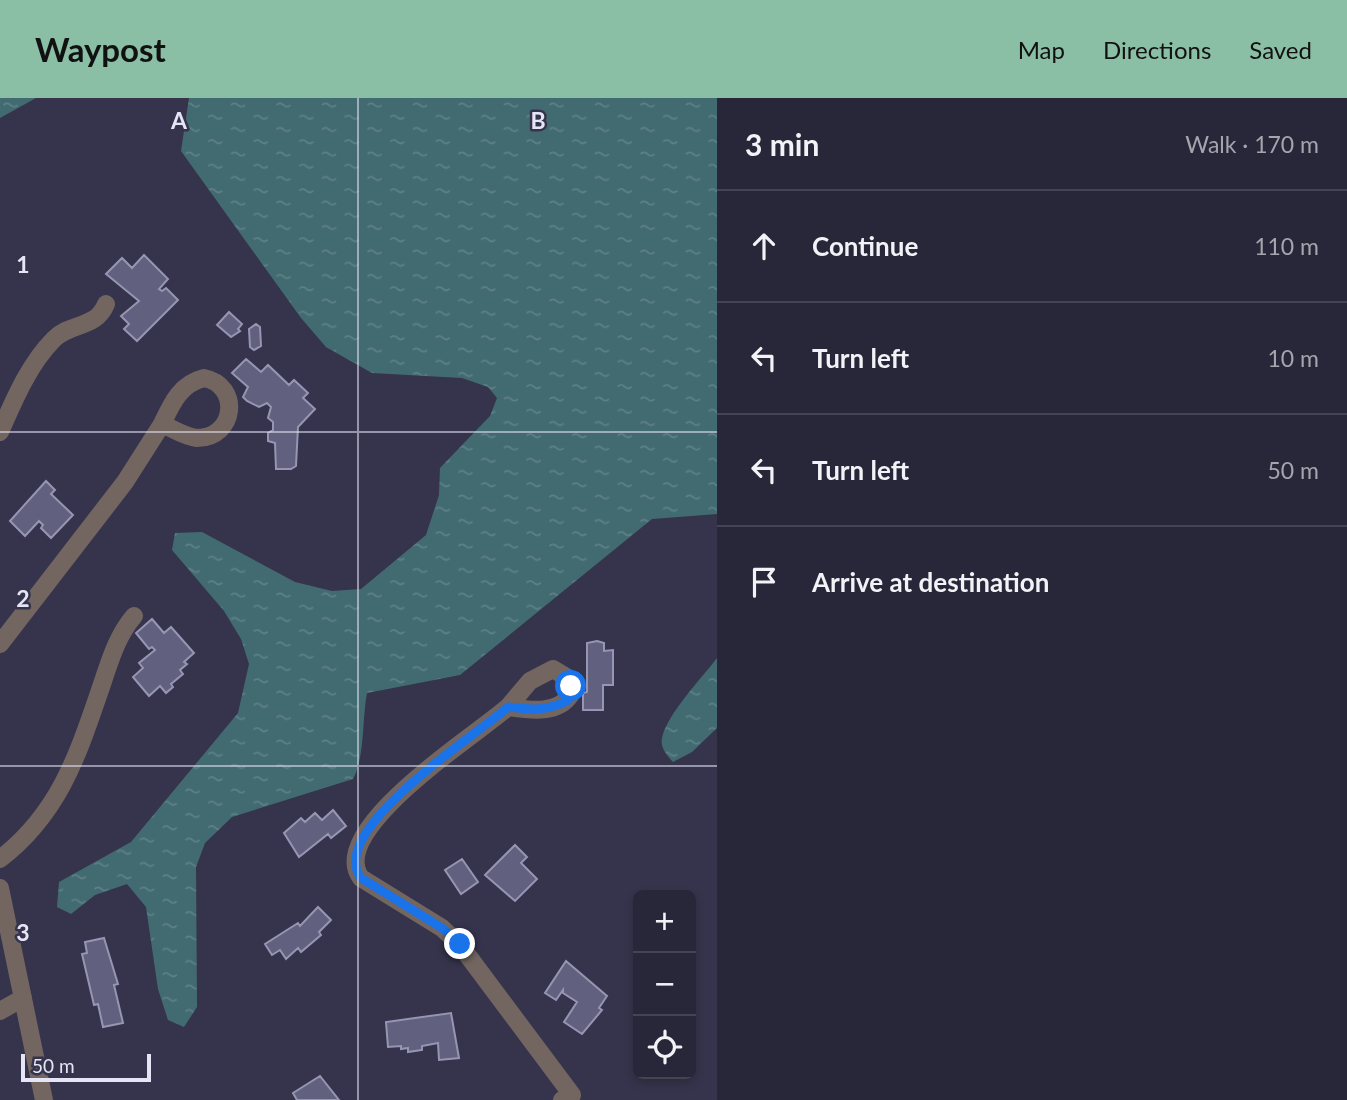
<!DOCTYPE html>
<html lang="en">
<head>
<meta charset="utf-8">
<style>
  body { margin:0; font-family:Lato,sans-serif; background:#343344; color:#f1f3f6 }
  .controls { position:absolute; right:21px; bottom:21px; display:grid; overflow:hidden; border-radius:10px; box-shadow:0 4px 10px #0003 }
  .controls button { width:63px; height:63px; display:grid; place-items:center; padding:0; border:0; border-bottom:2px solid #444453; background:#282739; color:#f1f3f6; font:35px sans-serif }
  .scale { position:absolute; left:21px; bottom:18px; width:130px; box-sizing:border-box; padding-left:7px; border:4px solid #e5e5f5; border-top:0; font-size:19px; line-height:24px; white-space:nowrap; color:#e5e5f5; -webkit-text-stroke:5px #35344c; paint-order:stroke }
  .stop { position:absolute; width:21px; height:21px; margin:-16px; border:5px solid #1a73e8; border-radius:50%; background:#fff }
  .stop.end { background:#1a73e8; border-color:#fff; box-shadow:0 2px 7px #0008 }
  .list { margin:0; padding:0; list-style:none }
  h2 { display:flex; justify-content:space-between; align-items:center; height:91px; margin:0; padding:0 28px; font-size:30px }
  h2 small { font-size:23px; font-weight:400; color:#a5a5ae }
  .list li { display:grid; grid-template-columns:46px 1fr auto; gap:21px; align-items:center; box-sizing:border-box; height:112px; padding:0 28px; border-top:2px solid #444453 }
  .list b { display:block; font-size:26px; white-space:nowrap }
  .list em { font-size:23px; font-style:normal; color:#a5a5ae }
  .icon { flex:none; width:38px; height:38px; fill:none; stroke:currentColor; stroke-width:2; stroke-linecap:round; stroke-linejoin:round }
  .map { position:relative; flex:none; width:717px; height:1002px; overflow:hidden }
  header { display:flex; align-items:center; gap:42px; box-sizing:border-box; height:98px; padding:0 35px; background:#8abfa5; color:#111 }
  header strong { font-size:33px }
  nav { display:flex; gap:38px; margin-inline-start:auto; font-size:24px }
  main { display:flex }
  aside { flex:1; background:#282739 }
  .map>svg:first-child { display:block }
</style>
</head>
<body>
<header>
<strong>Waypost</strong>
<nav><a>Map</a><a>Directions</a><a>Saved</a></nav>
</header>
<main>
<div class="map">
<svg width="717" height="1002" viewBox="0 0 717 1002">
  <defs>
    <pattern id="water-ripples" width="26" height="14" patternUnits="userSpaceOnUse" patternTransform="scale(1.75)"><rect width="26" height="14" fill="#426b71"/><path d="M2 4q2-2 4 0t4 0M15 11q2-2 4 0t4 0" fill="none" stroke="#5d8086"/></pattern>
  </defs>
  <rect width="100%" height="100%" fill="#35344c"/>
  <!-- water -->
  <path fill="url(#water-ripples)" d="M0 0H36L0 20Z
    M189 0H717V416L652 421 460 577 367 595C362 620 365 660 353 681L232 719 205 745 196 769 197 909 184 929 168 922 158 891 146 809 127 786 95 797 71 816 57 809 59 784 131 744 238 615 249 566 241 541 224 513 172 452 175 435 202 434 295 484 332 493 361 491 426 437 439 397 440 370 490 318 497 300 488 289 462 280 372 275 326 249 301 220 181 53Z
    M717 560V630L692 654 673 664C667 657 660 650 662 640 667 616 702 580 717 560Z"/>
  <!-- building -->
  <path fill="#61607e" stroke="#9696b3" stroke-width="2" d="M144 157 168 181 159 191 162 193 166 190 178 202 137 243 124 231 129 226 121 218 139 203 106 176 122 160 132 170Z
    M229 214 242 226 238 231 240 233 231 239 217 227Z
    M256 226 260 229 261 248 254 252 250 249 249 231Z
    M246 261 261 274 268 267 289 287 294 282 308 295 303 300 315 311 298 329 296 368 291 371H276L275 345 268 343V335L273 332V324L268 320 271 309 267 305 259 309 247 303 243 299 248 289 232 275Z
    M46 383 55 392 51 396 73 417 51 440 41 430 43 427 39 423 25 438 10 423Z
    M152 521 164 535 171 529 194 555 184 564 187 566 180 572 183 576 171 586 173 589 166 595 160 588 149 598 133 579 143 570 139 565 155 552 152 549 149 551 136 535Z
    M597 543 604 545V553L613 552V587H603V612H583V595L587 594V545Z
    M333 712 346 728 331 740 328 736 299 759 284 735 301 720 305 724 315 715 322 722Z
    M515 747 527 759 521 765 537 781 515 803 485 777Z
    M462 761 478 784 461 796 445 772Z
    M318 809 331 822 319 834 321 837 301 854 298 850 286 861 280 852 272 857 265 846 298 825 300 828Z
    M104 840 118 886 114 887 123 925 103 929 98 906 94 907 82 856 87 855 85 844Z
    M566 863 607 898 599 910 602 912 582 936 564 924 577 904 563 895V892L556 902 545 895Z
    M451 915 459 960 439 962 438 945 422 948V952L408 954V950L401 951V948L388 949 386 924Z
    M320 978 339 1002H297L293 995Z"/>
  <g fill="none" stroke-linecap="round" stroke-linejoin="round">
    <!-- minor -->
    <path stroke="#736660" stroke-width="18" d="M204 280C241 287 236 340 197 340 185 339 173 331 162 326 172 305 180 286 204 280Z
      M0 334C14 302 29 266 54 241 71 224 96 231 106 206
      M0 546 125 384 162 326
      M553 571 568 580 571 596C558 617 529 612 508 609L530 583Z
      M508 609C478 636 325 732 361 780L442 830 460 847 572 997 562 1002
      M0 761C59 715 77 659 100 592 109 566 116 539 134 518
      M0 790 44 1002
      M0 913 23 900"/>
  </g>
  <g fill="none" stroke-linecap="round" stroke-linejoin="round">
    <!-- route -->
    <path stroke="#1a73e8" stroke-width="9" d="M460 846 442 830 361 780C325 733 478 636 508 609 530 612 546 613 567 603L571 588"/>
  </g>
  <!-- grid -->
  <path fill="none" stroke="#e5e5f5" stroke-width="2" stroke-opacity="0.55" d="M358 0V1002M0 334H717M0 668H717"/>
  <g font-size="23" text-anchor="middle" font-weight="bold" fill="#e5e5f5" stroke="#35344c" stroke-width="5" stroke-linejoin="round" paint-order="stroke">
    <text x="179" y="31">A</text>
    <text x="538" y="31">B</text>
    <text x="23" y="175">1</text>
    <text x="23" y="509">2</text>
    <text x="23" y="843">3</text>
  </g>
</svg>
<div class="controls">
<button>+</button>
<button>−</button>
<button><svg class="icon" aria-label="locate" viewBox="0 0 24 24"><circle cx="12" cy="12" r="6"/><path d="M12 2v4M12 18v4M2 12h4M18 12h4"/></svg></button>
</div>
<div class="scale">50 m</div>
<div class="stop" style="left:571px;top:588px"></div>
<div class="stop end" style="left:460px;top:846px"></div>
</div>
<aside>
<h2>3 min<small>Walk · 170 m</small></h2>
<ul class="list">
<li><svg class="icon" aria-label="ahead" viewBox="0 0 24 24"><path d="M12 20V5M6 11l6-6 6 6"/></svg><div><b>Continue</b></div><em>110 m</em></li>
<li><svg class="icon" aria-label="left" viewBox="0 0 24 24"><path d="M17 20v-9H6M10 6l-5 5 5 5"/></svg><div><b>Turn left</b></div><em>10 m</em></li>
<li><svg class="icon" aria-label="left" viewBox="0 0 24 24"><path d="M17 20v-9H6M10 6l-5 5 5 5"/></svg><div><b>Turn left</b></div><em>50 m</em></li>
<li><svg class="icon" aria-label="arrive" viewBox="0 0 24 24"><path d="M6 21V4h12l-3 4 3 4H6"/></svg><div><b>Arrive at destination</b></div></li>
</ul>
</aside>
</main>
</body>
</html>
